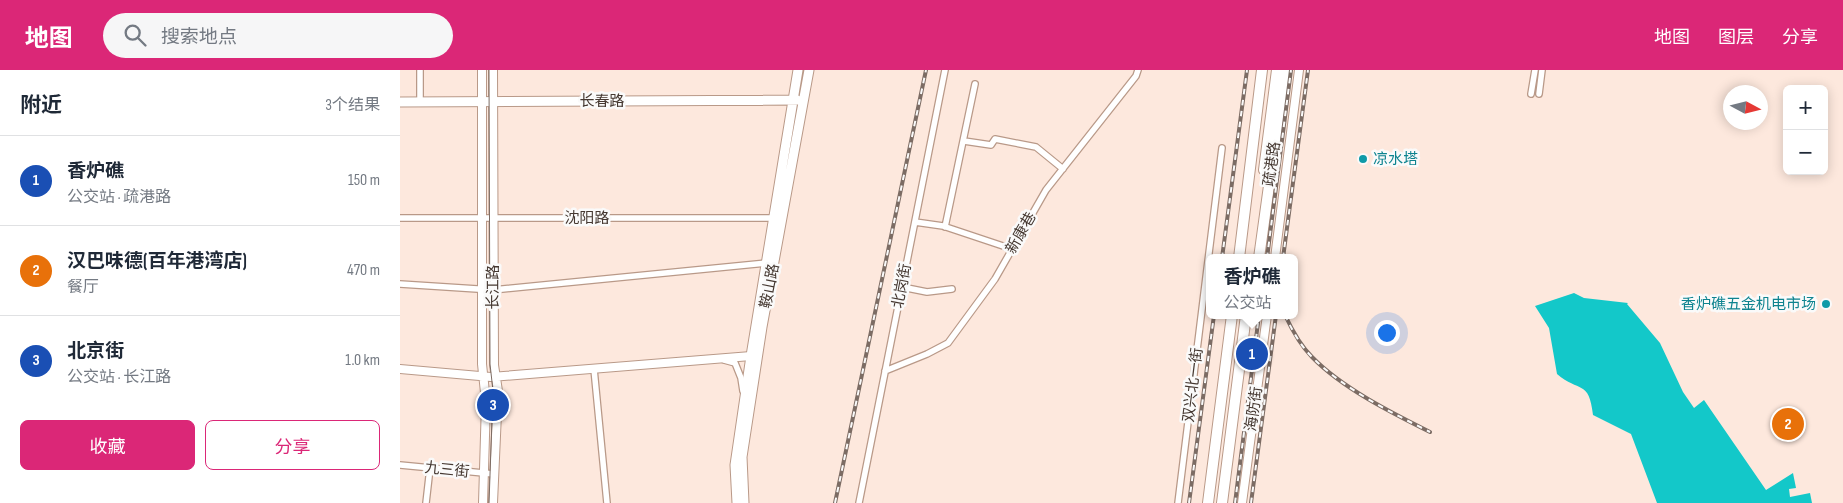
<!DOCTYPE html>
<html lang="zh">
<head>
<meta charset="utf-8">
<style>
  body { margin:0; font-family:"Sofia Sans Condensed","Noto Sans SC",sans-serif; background:#f6f6f7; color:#1f2937 }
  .controls { position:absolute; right:15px; top:15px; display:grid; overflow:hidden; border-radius:8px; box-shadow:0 2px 12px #0003 }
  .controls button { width:45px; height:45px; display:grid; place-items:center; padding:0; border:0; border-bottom:1px solid #e0e1e3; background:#fff; color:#1f2937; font:25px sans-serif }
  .compass { position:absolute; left:1323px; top:15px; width:45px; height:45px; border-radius:50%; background:#fff; box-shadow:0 2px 12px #0003; rotate:97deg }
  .you { position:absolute; left:986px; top:262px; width:18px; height:18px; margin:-12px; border:4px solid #fff; border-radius:50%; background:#1a73e8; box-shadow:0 0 0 8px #1a73e833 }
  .badge { display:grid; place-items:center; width:32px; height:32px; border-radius:50%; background:#db2777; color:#fff; font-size:16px; font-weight:700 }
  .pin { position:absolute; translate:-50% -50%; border:2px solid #fff; box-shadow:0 1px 5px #0006 }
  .popup { position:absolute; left:806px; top:184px; width:92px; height:65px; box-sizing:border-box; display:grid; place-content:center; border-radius:8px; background:#fff; filter:drop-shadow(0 1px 4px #0005); font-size:16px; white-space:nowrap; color:#747a83 }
  .popup b { font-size:19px; color:#1f2937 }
  .popup::after { content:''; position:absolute; left:50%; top:100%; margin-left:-10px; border:10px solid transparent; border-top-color:#fff }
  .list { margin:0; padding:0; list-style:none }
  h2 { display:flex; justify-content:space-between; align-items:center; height:65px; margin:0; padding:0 20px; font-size:21px }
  h2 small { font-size:16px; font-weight:400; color:#747a83 }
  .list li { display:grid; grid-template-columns:32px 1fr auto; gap:15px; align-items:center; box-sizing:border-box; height:90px; padding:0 20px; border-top:1px solid #e0e1e3 }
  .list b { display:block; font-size:19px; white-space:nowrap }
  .list p { margin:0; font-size:16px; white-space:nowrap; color:#747a83 }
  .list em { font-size:16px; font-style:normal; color:#747a83 }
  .actions { display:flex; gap:10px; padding:15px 20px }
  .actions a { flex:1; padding:11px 0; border:1px solid #db2777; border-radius:8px; text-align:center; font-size:18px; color:#db2777 }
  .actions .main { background:#db2777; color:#fff }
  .icon { flex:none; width:28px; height:28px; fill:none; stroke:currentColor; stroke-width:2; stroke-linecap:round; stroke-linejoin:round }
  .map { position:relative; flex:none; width:1443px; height:433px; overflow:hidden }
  header { display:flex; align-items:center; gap:30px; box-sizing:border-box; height:70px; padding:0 25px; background:#db2777; color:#fff }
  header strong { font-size:24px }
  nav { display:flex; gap:28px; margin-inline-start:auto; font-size:18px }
  .search { width:350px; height:45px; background:#f6f6f7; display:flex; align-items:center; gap:12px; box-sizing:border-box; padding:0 18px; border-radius:28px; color:#747a83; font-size:19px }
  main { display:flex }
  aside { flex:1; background:#fff }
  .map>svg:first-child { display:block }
</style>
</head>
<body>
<header>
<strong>地图</strong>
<div class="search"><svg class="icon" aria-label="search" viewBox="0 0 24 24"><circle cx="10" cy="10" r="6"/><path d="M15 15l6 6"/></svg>搜索地点</div>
<nav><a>地图</a><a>图层</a><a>分享</a></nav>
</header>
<main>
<aside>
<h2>附近<small>3个结果</small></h2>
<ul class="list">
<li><span class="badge" style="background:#1a4fb4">1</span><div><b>香炉礁</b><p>公交站 · 疏港路</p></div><em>150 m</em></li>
<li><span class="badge" style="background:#e8710a">2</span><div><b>汉巴味德(百年港湾店)</b><p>餐厅</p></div><em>470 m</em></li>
<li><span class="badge" style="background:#1a4fb4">3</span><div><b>北京街</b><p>公交站 · 长江路</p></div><em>1.0 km</em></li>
</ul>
<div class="actions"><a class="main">收藏</a><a>分享</a></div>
</aside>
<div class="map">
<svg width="1443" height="433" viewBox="0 0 1443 433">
  <rect width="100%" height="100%" fill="#fde8dd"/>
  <!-- water -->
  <path fill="#13c8c9" d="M1174 223 1184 228 1228 233 1227 234 1260 273 1283 322 1294 338 1304 330 1366 420 1393 403 1396 418 1389 419 1390 427 1410 423 1412 433H1257L1231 364 1193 345C1189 309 1179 323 1157 304L1149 258 1135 236Z"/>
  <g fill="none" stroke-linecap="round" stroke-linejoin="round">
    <!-- street casing -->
    <g stroke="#b99988" stroke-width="8">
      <path id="street" d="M1131 24 1135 0
        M1139 24 1142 0
        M20 32V0
        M564 71 591 75 595 69 636 77 663 99
        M0 148H373
        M515 152 543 156 612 179
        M545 157 575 14
        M0 214 93 220 366 193
        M502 217 527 222 552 219
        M324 290 335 293 341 308 343 321
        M194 299 207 433
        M485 301 527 284 548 273 595 209 646 120 736 6 738 0
        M0 395 94 404
        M26 433 30 398
        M459 433 545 0
        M778 433 822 78"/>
    </g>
    <!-- secondary casing -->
    <g stroke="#b99988" stroke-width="10">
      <path id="secondary" d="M82 0V294L86 332 83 433
        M93 0 94 295 98 321 93 433
        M875 188 899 0
        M0 299 91 307 351 286
        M842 433 867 245"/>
    </g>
    <!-- primary casing -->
    <g stroke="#b99988" stroke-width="11">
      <path id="primary" d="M0 32 397 30
        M337 433 335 395 351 286 398 0
        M344 433 342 387 362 257 409 0"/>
    </g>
    <!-- highway casing -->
    <g stroke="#b99988" stroke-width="12">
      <path id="highway" d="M864 100 877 0
        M839 188 862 0
        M859 188 885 0
        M808 433 832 245
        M822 433 846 245"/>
    </g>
    <!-- street -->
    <use href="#street" stroke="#fff" stroke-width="5.5"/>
    <!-- secondary -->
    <use href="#secondary" stroke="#fff" stroke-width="8"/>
    <!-- primary -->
    <use href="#primary" stroke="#fff" stroke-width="9"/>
    <!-- highway -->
    <use href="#highway" stroke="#fff" stroke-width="10"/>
    <!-- tram -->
    <path stroke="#7c6c64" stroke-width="1" d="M89 433 93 321 90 294 89 0"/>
    <!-- rail casing -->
    <g stroke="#7c6c64" stroke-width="4">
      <path id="rail" d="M822 188 847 0
        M867 188 891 0
        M883 188 908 0
        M885 245C892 260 900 275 912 287 942 318 992 343 1030 362
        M435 433 526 0
        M789 433 814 245
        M835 433 859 245
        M851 433 876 245"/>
    </g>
    <!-- rail -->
    <use href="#rail" stroke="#fafafa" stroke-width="2" stroke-dasharray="5.5" stroke-linecap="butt"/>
  </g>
  <!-- markers -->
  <g fill="#0f9aa8" stroke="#fafafa" stroke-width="2">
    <circle cx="963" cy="89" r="5"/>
    <circle cx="1426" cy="234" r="5"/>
  </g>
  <g text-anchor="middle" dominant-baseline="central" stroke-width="5" stroke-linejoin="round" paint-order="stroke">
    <!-- street labels -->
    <g font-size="15" fill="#453831" stroke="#fafafa">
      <text x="202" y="31">长春路</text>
      <text transform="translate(872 94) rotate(-82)">疏港路</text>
      <text x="187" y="148">沈阳路</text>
      <text transform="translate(621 163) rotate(-60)">新康巷</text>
      <text transform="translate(370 216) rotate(-79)">鞍山路</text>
      <text transform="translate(502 216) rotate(-79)">北岗街</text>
      <text transform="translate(93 217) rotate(-90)">长江路</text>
      <text transform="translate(793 315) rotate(-83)">双兴北一街</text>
      <text transform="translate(854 339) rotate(-82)">海防街</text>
      <text transform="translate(47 400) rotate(6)">九三街</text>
    </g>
    <!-- culture labels -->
    <g font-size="15" fill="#0d838f" stroke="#fafafa" text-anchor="start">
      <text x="973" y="89">凉水塔</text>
      <text x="1416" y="234" text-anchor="end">香炉礁五金机电市场</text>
    </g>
  </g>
</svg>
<div class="controls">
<button>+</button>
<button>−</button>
</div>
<svg class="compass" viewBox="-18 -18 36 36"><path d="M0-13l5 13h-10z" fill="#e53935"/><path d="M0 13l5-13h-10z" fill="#747a83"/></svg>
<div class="you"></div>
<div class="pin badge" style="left:852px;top:284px;background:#1a4fb4">1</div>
<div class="popup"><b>香炉礁</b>公交站</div>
<div class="pin badge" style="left:1388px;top:354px;background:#e8710a">2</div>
<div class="pin badge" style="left:93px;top:335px;background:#1a4fb4">3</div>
</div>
</main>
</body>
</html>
